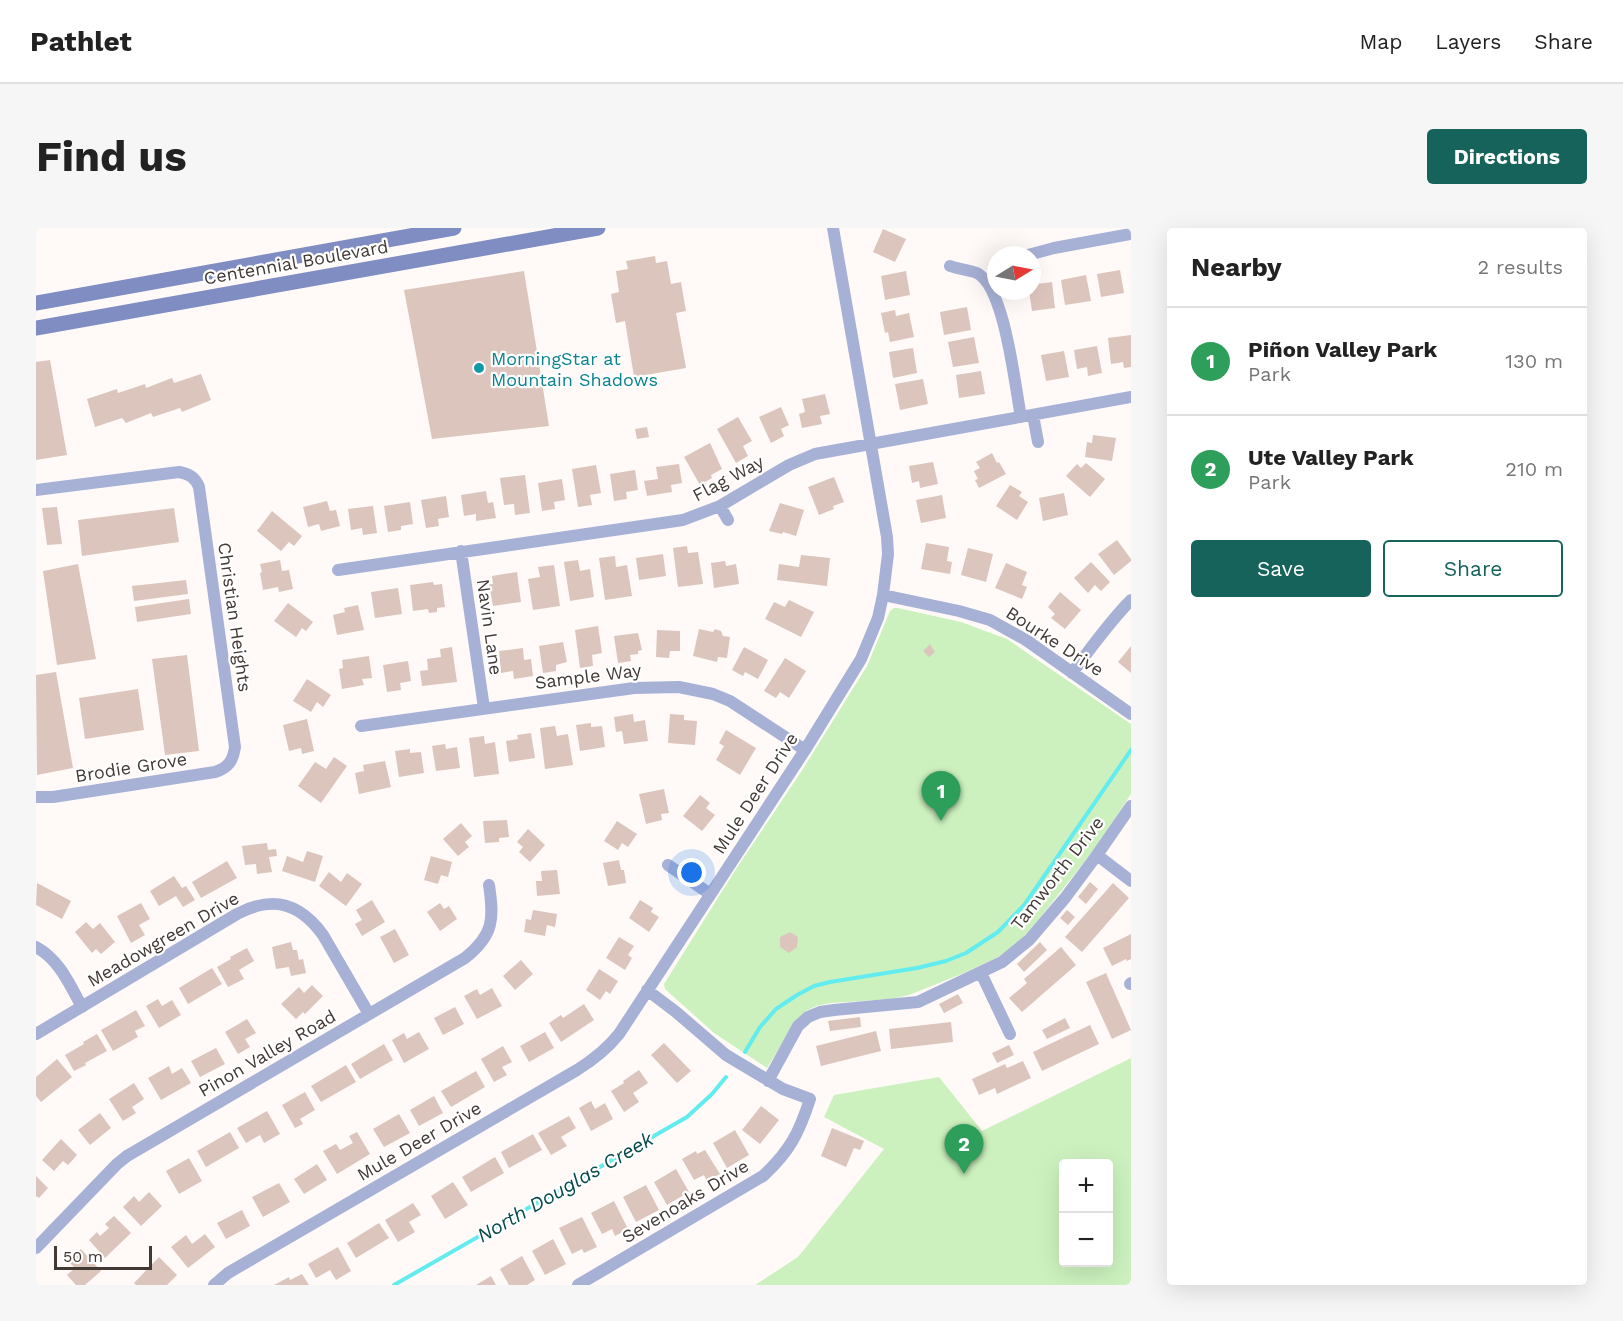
<!DOCTYPE html>
<html lang="en">
<head>
<meta charset="utf-8">
<style>
  body { margin:0; font-family:"Work Sans",sans-serif; background:#f6f6f6; color:#222 }
  .controls { position:absolute; right:18px; bottom:18px; display:grid; overflow:hidden; border-radius:6px; box-shadow:0 6px 24px #0002 }
  .controls button { width:54px; height:54px; display:grid; place-items:center; padding:0; border:0; border-bottom:2px solid #e0e0e0; background:#fff; color:#222; font:30px sans-serif }
  .compass { position:absolute; left:951px; top:18px; width:54px; height:54px; border-radius:50%; background:#fff; box-shadow:0 6px 24px #0002; rotate:80deg }
  .scale { position:absolute; left:18px; bottom:15px; width:98px; box-sizing:border-box; padding-left:6px; border:3px solid #423935; border-top:0; font-size:16px; line-height:21px; white-space:nowrap; color:#423935; -webkit-text-stroke:4px #fff; paint-order:stroke }
  .you { position:absolute; left:656px; top:645px; width:21px; height:21px; margin:-15px; border:4px solid #fff; border-radius:50%; background:#1a73e8; box-shadow:0 0 0 9px #1a73e833 }
  .badge { display:grid; place-items:center; width:39px; height:39px; border-radius:50%; background:#16635c; color:#fff; font-size:20px; font-weight:700 }
  .pin { position:absolute; translate:-50% -50px; filter:drop-shadow(0 2px 3px #0008) }
  .pin::after { content:''; position:absolute; top:32px; width:21px; height:18px; background:inherit; clip-path:polygon(0 0,100% 0,50% 100%) }
  .list { margin:0; padding:0; list-style:none }
  h2 { display:flex; justify-content:space-between; align-items:center; height:78px; margin:0; padding:0 24px; font-size:26px }
  h2 small { font-size:20px; font-weight:400; color:#767676 }
  .list li { display:grid; grid-template-columns:39px 1fr auto; gap:18px; align-items:center; box-sizing:border-box; height:108px; padding:0 24px; border-top:2px solid #e0e0e0 }
  .list b { display:block; font-size:22px; white-space:nowrap }
  .list p { margin:0; font-size:20px; white-space:nowrap; color:#767676 }
  .list em { font-size:20px; font-style:normal; color:#767676 }
  .actions { display:flex; gap:12px; padding:18px 24px }
  .actions a { flex:1; padding:14px 0; border:2px solid #16635c; border-radius:6px; text-align:center; font-size:21px; color:#16635c }
  .actions .main { background:#16635c; color:#fff }
  .map { position:relative; flex:none; width:1095px; height:1057px; overflow:hidden; border-radius:6px }
  header { display:flex; align-items:center; gap:36px; box-sizing:border-box; height:84px; padding:0 30px; background:#fff; border-bottom:2px solid #e0e0e0 }
  header strong { font-size:28px }
  nav { display:flex; gap:33px; margin-inline-start:auto; font-size:21px }
  .intro { display:flex; align-items:center; justify-content:space-between; box-sizing:border-box; height:144px; padding:0 36px }
  h1 { margin:0; font-size:42px }
  .button { padding:15px 27px; border-radius:6px; background:#16635c; color:#fff; font-size:21px; font-weight:700 }
  main { display:flex; gap:36px; padding:0 36px }
  aside { flex:1; background:#fff; border-radius:6px; box-shadow:0 6px 24px #0002 }
  .map>svg:first-child { display:block }
</style>
</head>
<body>
<header>
<strong>Pathlet</strong>
<nav><a>Map</a><a>Layers</a><a>Share</a></nav>
</header>
<div class="intro"><h1>Find us</h1><a class="button">Directions</a></div>
<main>
<div class="map">
<svg width="1095" height="1057" viewBox="0 0 1095 1057">
  <rect width="100%" height="100%" fill="#fffaf8"/>
  <!-- green -->
  <path fill="#ccf1be" fill-rule="evenodd" d="M858 380H862L925 394 971 411 1095 496V566L1060 619 1003 691 981 716 960 730 928 745 873 767 855 771 795 775 780 778 770 783 761 791 731 840 678 805 629 761 628 756 700 641 765 544 831 438 854 383Z
    M1095 830V1057H719L762 1029 848 921 788 889 798 867 903 849 946 903ZM1028 936H1072V1034H1028Z"/>
  <g fill="none" stroke-linecap="round" stroke-linejoin="round">
    <!-- stream -->
    <path stroke="#62ecef" stroke-width="4" d="M709 824 724 799 740 781 761 767 778 758 794 754 881 740 910 733 930 725 962 704 989 676 1095 522
      M358 1057 651 889 676 866 690 849"/>
  </g>
  <!-- building -->
  <path fill="#dcc5bc" d="M847 1 870 11 859 34 837 24Z
    M619 28 620 35 631 33 635 56 645 54 650 83 640 85 650 140 598 149 589 93 580 95 575 66 583 64 580 43 592 41 590 33Z
    M1084 42 1088 65 1065 69 1061 46Z
    M488 43 513 198 396 211 368 62Z
    M870 43 874 67 849 72 845 48Z
    M1050 47 1055 73 1029 77 1025 52Z
    M1016 54 1019 80 996 83 993 63H996V59L1002 58 1001 56Z
    M931 79 935 102 908 107 904 84Z
    M859 82 860 88 873 85 878 109 854 114 852 104 849 105 845 85Z
    M1095 107V139L1088 140 1087 134 1075 136 1072 110Z
    M938 109 943 135 917 139 912 114Z
    M1061 118 1066 145 1052 148 1051 139 1041 141 1038 122Z
    M877 120 881 145 857 150 853 124Z
    M1028 123 1033 149 1010 153 1005 127Z
    M14 132 31 227 0 232V134Z
    M945 143 949 166 923 170 920 147Z
    M165 146 175 172 146 184 144 180 117 189 115 185 90 195 86 190 59 199 51 171 81 161 82 165 109 156 110 160 136 150 138 155Z
    M887 151 892 176 864 182 859 156Z
    M789 166 794 186 784 188 786 196 766 200 763 186 769 184 766 171Z
    M745 179 753 197 745 201 748 208 735 215 723 189Z
    M702 189 716 213 707 218 712 228 700 235 681 201Z
    M611 199 613 209 601 211 599 201Z
    M1057 207 1080 210 1076 233 1049 229 1051 214 1056 215Z
    M674 215 686 241 675 247 676 250 664 257 648 229Z
    M956 225 961 235 963 234 970 246 943 260 939 252 942 251 938 243 944 240 940 234Z
    M897 234 902 256 884 260 883 253 876 255 873 238Z
    M1050 235 1069 251 1054 269 1030 248 1041 236 1045 240Z
    M643 236 646 255 635 257 636 264 611 268 608 253 622 251 620 239Z
    M560 237 565 265 554 267 556 277 542 279 536 241Z
    M599 242 602 262 590 264 591 271 578 273 574 246Z
    M489 247 494 285 479 287 478 276 468 277 464 250Z
    M798 249 808 274 797 278 798 281 783 287 772 259Z
    M526 251 529 272 518 274 519 281 506 283 502 255Z
    M974 257 986 264 983 268 992 274 981 292 960 278Z
    M450 263 452 275 457 274 460 290 440 293V286L428 288 425 267Z
    M1028 265 1032 287 1007 293 1003 270Z
    M906 267 910 290 885 295 880 272Z
    M410 268 413 289 402 291 403 298 390 300 385 272Z
    M291 273 294 283 300 282 304 298 285 303 283 296 272 299 267 279Z
    M374 274 377 296 365 298V302L352 304 348 278Z
    M744 275 768 282 760 308 747 304 746 306 733 303Z
    M337 278 341 305 327 307 326 300 315 302 312 281Z
    M21 279 26 316 11 317 6 280Z
    M138 280 143 314 46 328 42 292Z
    M236 283 266 308 258 318 253 314 245 323 221 303Z
    M1081 312 1095 331V333L1078 347 1062 326Z
    M890 315 913 319 911 333 916 334 914 346 885 341Z
    M651 318 652 325 662 324 667 356 642 359 637 320Z
    M932 320 957 326 950 354 925 347Z
    M627 326 630 348 603 352 600 330Z
    M765 327 794 330 791 358 741 352 743 336 763 339Z
    M579 328 580 339 591 337 596 368 569 372 563 330Z
    M244 332 246 343 253 342 257 361 243 364 242 359 227 362 224 345 226 344 224 336Z
    M542 332 544 343 554 341 558 369 534 373 528 334Z
    M689 333 690 338 700 336 703 356 678 360 675 335Z
    M1055 334 1074 354 1065 363 1059 357 1052 365 1038 350Z
    M970 335 991 344 986 357 991 359 986 371 959 360Z
    M42 336 60 431 21 437 7 343Z
    M518 337 524 378 497 382 492 351 504 349 502 339Z
    M481 344 485 374 457 378 453 356H457L456 348Z
    M150 352 152 366 98 373 96 358Z
    M397 354 398 357 406 356 409 379 401 380V384L393 385 392 381 377 383 374 357Z
    M362 360 366 386 339 390 335 364Z
    M1024 364 1045 382 1029 401 1015 390 1019 386 1012 379Z
    M153 371 155 386 101 394 99 379Z
    M753 372 778 384 765 409 729 391 738 374 749 379Z
    M252 375 277 394 270 403 266 400 260 409 238 393Z
    M322 377 328 402 301 407 297 387 309 384 308 380Z
    M562 398 566 425 556 427 557 438 544 440 539 402Z
    M663 401 677 404 679 401 685 403 687 408 694 409 691 430 682 429 681 434 657 428Z
    M621 402 644 403V423H634L633 430 620 429Z
    M602 405 606 422 602 423V426L594 427 595 433 582 435 578 408Z
    M527 414 531 434 520 437V443L507 445 503 418Z
    M894 416 899 424 893 429 887 423Z
    M1095 418V445L1082 434Z
    M416 419 421 454 386 458 384 443 392 442 391 431 405 429 404 421Z
    M708 419 732 432 722 451 709 444 707 448 696 442Z
    M487 420 488 432 495 431 497 448 478 451 477 443 465 445 463 423Z
    M151 427 163 523 129 527 116 431Z
    M333 428 336 450 326 451 328 457 306 461 303 441 307 440 306 432Z
    M749 430 770 443 753 470 744 464 740 470 728 463Z
    M372 433 375 453 364 455 365 462 351 464 347 437Z
    M20 444 37 540 1 547 0 447Z
    M271 451 295 467 287 479 281 474 275 484 257 473Z
    M102 461 108 502 49 511 43 470Z
    M597 486 598 494 609 492 612 513 588 516 586 503 580 504 578 489Z
    M634 486 648 487V492L661 493 659 517 632 515Z
    M271 491 278 523 266 526 265 520 253 523 247 497Z
    M555 495V499L566 498 569 519 544 523 540 497Z
    M519 498 521 508 532 506 537 537 509 541 504 500Z
    M690 502 720 520 704 547 680 532 688 518 683 515Z
    M495 505 499 530 473 534 470 513 482 511 481 507Z
    M448 508 449 516 459 514 463 546 438 549 433 510Z
    M409 516 410 521 421 519 424 540 400 543 396 518Z
    M374 521V525L385 524 388 545 363 549 359 523Z
    M298 529 311 538 285 575 262 558 279 534 290 541Z
    M349 533 355 559 323 566 319 545 328 543 327 537Z
    M628 561 633 585 625 586 626 592 610 596 603 566Z
    M664 567 674 575 670 580 679 587 666 603 647 588Z
    M471 592 473 609 463 610V614L449 615 447 593Z
    M581 593 601 606 592 619 586 615 582 622 568 613Z
    M425 595 436 608 429 614 433 619 422 628 407 611Z
    M492 601 509 617 494 634 483 624 487 619 481 614Z
    M231 615 232 622 240 621 241 628 233 629 236 644 221 646 220 636 209 637 206 618Z
    M271 623 287 628 279 654 246 643 251 628 267 634Z
    M395 628 416 634 412 649 405 647 402 656 388 652Z
    M583 632 585 642H588L590 655 572 658 567 635Z
    M191 633 201 650 165 670 156 654Z
    M521 642 524 666 501 668 500 653H506L505 643Z
    M293 644 305 654 311 645 326 656 310 678 283 658Z
    M138 648 146 660 150 658 159 672 147 679 140 668 123 678 114 663Z
    M1054 654 1062 661 1050 676 1042 669Z
    M1 655 35 673 26 691 0 677Z
    M1077 655 1093 670 1046 724 1029 709Z
    M336 672 349 694 326 708 319 696 326 692 320 682Z
    M604 672 617 680 615 684 623 689 613 704 593 690Z
    M105 675 114 691 103 697 109 707 95 715 81 688Z
    M404 675 408 681 413 678 421 691 404 703 391 684Z
    M497 682 521 686 519 699 511 697 509 708 488 704 490 691 495 692Z
    M1031 682 1039 689 1032 697 1024 690Z
    M50 694 57 701 64 695 79 714 65 726 60 721 56 725 39 704Z
    M359 701 373 727 358 735 344 709Z
    M754 704 762 709 761 719 753 725 744 719V709Z
    M1095 706V731L1091 733 1090 731 1076 738 1067 720Z
    M583 709 598 718 592 727 596 730 589 742 570 730Z
    M255 714 257 722H261L263 732 267 731 270 745 255 748 253 739 240 741 236 719Z
    M1004 714 1011 722 988 744 981 736Z
    M1025 719 1040 737 986 784 973 770 991 755 988 751Z
    M211 720 218 733 203 742 208 751 192 759 181 739 195 731 194 729Z
    M485 732 497 746 479 762 467 748Z
    M176 740 186 756 152 776 143 760Z
    M563 741 582 753 574 766 570 763 564 772 550 762Z
    M1070 745 1095 802 1076 811 1050 754Z
    M276 757 287 768 269 786 267 784 260 791 245 776 263 759 268 765Z
    M456 760 466 778 441 791 428 768 441 761 444 767Z
    M922 766 927 775 908 785 903 776Z
    M122 771 126 778 136 772 145 787 123 800 110 778Z
    M548 776 558 792 525 814 513 795 525 787 527 790Z
    M419 779 428 796 407 807 398 790Z
    M100 782 109 798 99 803 102 809 77 823 65 802Z
    M824 789 825 799 794 803 792 793Z
    M1029 790 1034 800 1011 811 1006 802Z
    M211 791 220 805 209 811 214 819 202 826 189 804Z
    M915 794 917 814 855 821 853 801Z
    M1054 797 1063 816 1006 843 997 824Z
    M840 803 845 823 785 838 780 818Z
    M383 804 393 821 368 835 356 812 368 805 371 811Z
    M509 804 518 820 493 834 484 818Z
    M61 806 71 823 49 835 50 837 38 843 29 827 48 816 47 814Z
    M628 815 655 843 641 855 615 827Z
    M348 816 357 832 324 851 315 836Z
    M973 817 978 827 961 835 956 825Z
    M467 818 476 834 466 839 471 847 458 854 445 831Z
    M180 820 189 836 164 849 155 833Z
    M21 831 36 849 5 874 0 868V849Z
    M987 833 995 850 961 866 959 860 943 867 936 851 969 836 971 840Z
    M310 837 320 854 285 874 275 858Z
    M133 838 136 846 146 840 155 855 125 872 112 850Z
    M603 842 612 855 597 865 603 874 588 884 575 863 588 855 587 853Z
    M440 843 449 859 415 879 405 863Z
    M98 855 108 871 96 879 100 885 87 893 73 871Z
    M269 864 279 882 264 891 267 896 259 900 246 877Z
    M398 868 407 885 383 898 374 882Z
    M555 873 559 881 569 875 577 891 555 903 543 880Z
    M725 878 743 892 724 916 706 902Z
    M231 883 244 906 228 915 224 907 210 915 201 900Z
    M64 885 75 900 54 917 42 902Z
    M363 886 374 905 348 919 337 901Z
    M533 888 540 900 525 909 531 918 515 927 502 905Z
    M796 900 828 913 824 922 818 920 810 939 785 928Z
    M699 902 713 927 691 940 677 915Z
    M194 904 203 920 170 939 161 923Z
    M321 904 334 926 301 946 287 923 300 916 304 922 317 915 313 908Z
    M497 906 506 922 473 940 465 924Z
    M25 911 41 927 32 937 27 933 18 943 6 932Z
    M669 922 684 946 671 953 668 947 658 952 646 931 660 923 661 926Z
    M459 929 468 945 435 964 426 949Z
    M153 930 166 953 143 966 130 943Z
    M281 936 291 952 268 966 258 951Z
    M640 941 653 964 631 977 618 954Z
    M0 948 12 960 3 970 0 968Z
    M417 954 432 977 409 991 395 968Z
    M243 955 254 974 227 989 216 969Z
    M610 957 623 982 600 994 587 969Z
    M113 964 126 978 105 998 87 979 98 968 103 974Z
    M578 973 592 1001 579 1008 576 1001 566 1006 555 985Z
    M377 975 385 987 373 994 379 1004 362 1014 349 992Z
    M206 982 214 998 190 1011 181 995Z
    M78 988 95 1005 69 1030 53 1012 61 1004 64 1008 73 1000 69 996Z
    M546 989 561 1019 548 1025 546 1021 536 1026 523 1000Z
    M343 995 353 1010 320 1030 311 1015Z
    M169 1006 179 1019 152 1040 135 1019 150 1007 156 1016Z
    M517 1011 530 1036 509 1047 496 1023Z
    M302 1019 315 1043 300 1052 294 1042 280 1050 272 1036Z
    M45 1021 65 1043 49 1057H40L31 1047 39 1040 32 1033Z
    M486 1028 499 1052 491 1057H473L464 1041Z
    M123 1029 141 1047 131 1057H100L98 1055Z
    M266 1046 273 1057H238L253 1049 254 1052Z
    M455 1048 460 1057H440Z"/>
  <g fill="none" stroke-linecap="round" stroke-linejoin="round">
    <!-- minor -->
    <path stroke="#a7b1d6" stroke-width="12" d="M992 27 1018 20 1095 6
      M914 38C922 41 933 42 941 45 969 59 979 159 985 189
      M997 187 1002 214
      M0 262 143 244C153 246 159 249 163 259L199 519C197 533 192 540 179 544L17 569H0
      M684 278 692 292
      M425 323 448 480
      M302 342 647 292 684 278 753 237 779 226 1095 169
      M847 367 923 383 954 392 990 412 1095 486
      M1036 445C1055 420 1073 394 1095 372
      M325 498 598 460 643 459 677 466 694 473 769 522
      M1061 627 1095 653
      M632 637 674 666
      M0 719C23 731 34 757 46 779
      M945 745 974 806
      M1094 756 1095 755
      M0 806 201 686C237 667 264 675 287 707L333 786
      M732 853 762 798 772 789 784 784 798 782 882 774 966 734 993 712 1029 670 1061 627 1095 578
      M0 1020 81 936 91 928 429 730C458 707 458 691 453 657
      M178 1057 192 1045 541 842C557 832 571 821 583 806L769 522 825 431 842 390 847 367 852 326 851 309 797 0
      M542 1057 727 948C754 923 763 905 774 871L747 861 690 827 640 784 611 762"/>
    <!-- secondary -->
    <path stroke="#7f8dc2" stroke-width="15" d="M0 75 418 0
      M0 100 562 0"/>
  </g>
  <!-- markers -->
  <circle fill="#0f9aa8" stroke="#fff" stroke-width="2" cx="443" cy="140" r="6"/>
  <g text-anchor="middle" dominant-baseline="central" stroke-width="4.5" stroke-linejoin="round" paint-order="stroke">
    <!-- street labels -->
    <g font-size="18" fill="#423935" stroke="#fff">
      <text transform="translate(260 34) rotate(-10)">Centennial Boulevard</text>
      <text transform="translate(692 250) rotate(-28)">Flag Way</text>
      <text transform="translate(199 389) rotate(82)">Christian Heights</text>
      <text transform="translate(454 399) rotate(82)">Navin Lane</text>
      <text transform="translate(1019 413) rotate(33)">Bourke Drive</text>
      <text transform="translate(552 448) rotate(-7)">Sample Way</text>
      <text transform="translate(95 539) rotate(-9)">Brodie Grove</text>
      <text transform="translate(719 565) rotate(-57)">Mule Deer Drive</text>
      <text transform="translate(1021 645) rotate(-52)">Tamworth Drive</text>
      <text transform="translate(127 711) rotate(-30)">Meadowgreen Drive</text>
      <text transform="translate(231 825) rotate(-30)">Pinon Valley Road</text>
      <text transform="translate(383 913) rotate(-30)">Mule Deer Drive</text>
      <text transform="translate(649 973) rotate(-31)">Sevenoaks Drive</text>
    </g>
    <!-- culture labels -->
    <g font-size="18" fill="#0d838f" stroke="#fff" text-anchor="start">
      <text x="455" y="130">MorningStar at<tspan x="455" dy="21">Mountain Shadows</tspan></text>
    </g>
    <!-- water labels -->
    <g font-size="20" font-style="italic" fill="#08494a" stroke="#fff">
      <text transform="translate(529 959) rotate(-30)">North Douglas Creek</text>
    </g>
  </g>
</svg>
<div class="controls">
<button>+</button>
<button>−</button>
</div>
<svg class="compass" viewBox="-18 -18 36 36"><path d="M0-13l5 13h-10z" fill="#e53935"/><path d="M0 13l5-13h-10z" fill="#767676"/></svg>
<div class="scale">50 m</div>
<div class="you"></div>
<div class="pin badge" style="left:905px;top:593px;background:#2e9e5b">1</div>
<div class="pin badge" style="left:928px;top:946px;background:#2e9e5b">2</div>
</div>
<aside>
<h2>Nearby<small>2 results</small></h2>
<ul class="list">
<li><span class="badge" style="background:#2e9e5b">1</span><div><b>Piñon Valley Park</b><p>Park</p></div><em>130 m</em></li>
<li><span class="badge" style="background:#2e9e5b">2</span><div><b>Ute Valley Park</b><p>Park</p></div><em>210 m</em></li>
</ul>
<div class="actions"><a class="main">Save</a><a>Share</a></div>
</aside>
</main>
</body>
</html>
